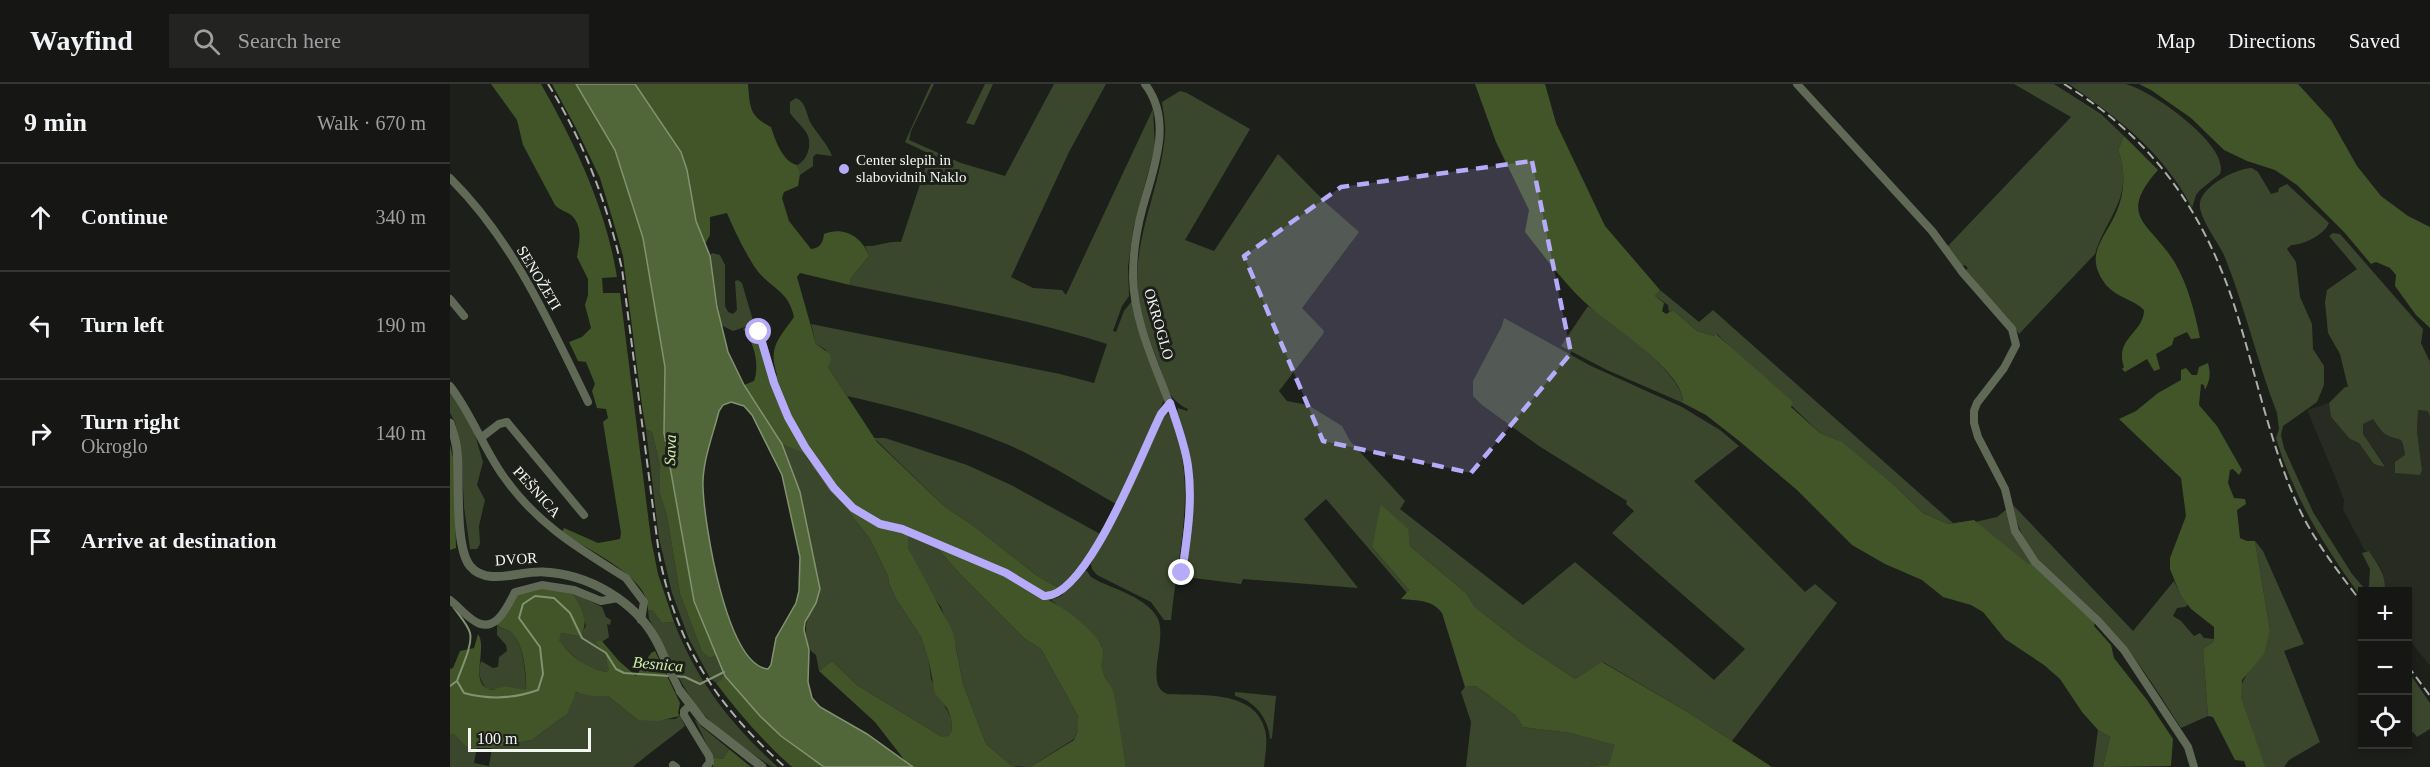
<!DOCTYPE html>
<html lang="en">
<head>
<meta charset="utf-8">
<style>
  body { margin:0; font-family:Georgia,serif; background:#232422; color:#f1f3f6 }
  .controls { position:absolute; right:18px; bottom:18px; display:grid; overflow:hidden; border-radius:0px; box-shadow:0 3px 9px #0003 }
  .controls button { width:54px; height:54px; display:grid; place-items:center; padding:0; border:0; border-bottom:2px solid #353634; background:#161714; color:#f1f3f6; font:30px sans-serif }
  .scale { position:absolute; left:18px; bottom:15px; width:123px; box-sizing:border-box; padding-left:6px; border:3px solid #f4f6f2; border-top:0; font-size:16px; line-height:21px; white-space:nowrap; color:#f4f6f2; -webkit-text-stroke:4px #1d1f1a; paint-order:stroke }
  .stop { position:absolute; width:18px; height:18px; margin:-14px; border:4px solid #b6abf8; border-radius:50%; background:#fff }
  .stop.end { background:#b6abf8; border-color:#fff; box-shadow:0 2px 6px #0008 }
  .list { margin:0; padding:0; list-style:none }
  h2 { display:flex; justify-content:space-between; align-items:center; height:78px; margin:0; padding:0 24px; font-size:26px }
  h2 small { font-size:20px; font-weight:400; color:#9e9fa0 }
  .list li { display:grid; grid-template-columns:39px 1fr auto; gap:18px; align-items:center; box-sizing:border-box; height:108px; padding:0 24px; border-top:2px solid #353634 }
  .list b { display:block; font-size:22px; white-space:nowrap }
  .list p { margin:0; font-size:20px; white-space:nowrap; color:#9e9fa0 }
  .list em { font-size:20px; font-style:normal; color:#9e9fa0 }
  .icon { flex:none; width:33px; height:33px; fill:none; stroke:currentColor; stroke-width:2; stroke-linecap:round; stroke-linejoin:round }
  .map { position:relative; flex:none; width:1980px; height:683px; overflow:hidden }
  header { display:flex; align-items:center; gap:36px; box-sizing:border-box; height:84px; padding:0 30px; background:#161714; border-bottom:2px solid #353634 }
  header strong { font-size:28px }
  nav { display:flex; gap:33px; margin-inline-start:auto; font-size:21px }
  .search { width:420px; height:54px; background:#232422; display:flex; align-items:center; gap:15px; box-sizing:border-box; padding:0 21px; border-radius:0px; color:#9e9fa0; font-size:22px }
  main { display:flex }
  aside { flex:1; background:#161714 }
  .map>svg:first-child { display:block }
</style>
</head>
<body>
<header>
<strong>Wayfind</strong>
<div class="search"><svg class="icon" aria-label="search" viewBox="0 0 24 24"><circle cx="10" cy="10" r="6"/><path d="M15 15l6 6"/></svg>Search here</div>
<nav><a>Map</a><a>Directions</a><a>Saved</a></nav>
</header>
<main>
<aside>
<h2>9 min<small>Walk · 670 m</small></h2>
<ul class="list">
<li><svg class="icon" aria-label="ahead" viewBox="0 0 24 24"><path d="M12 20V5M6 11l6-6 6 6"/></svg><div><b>Continue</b></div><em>340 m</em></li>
<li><svg class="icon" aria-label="left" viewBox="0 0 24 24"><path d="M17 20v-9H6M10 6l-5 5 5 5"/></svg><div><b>Turn left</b></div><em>190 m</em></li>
<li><svg class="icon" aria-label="right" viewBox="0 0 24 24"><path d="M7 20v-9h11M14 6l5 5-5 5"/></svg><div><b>Turn right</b><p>Okroglo</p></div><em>140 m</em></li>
<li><svg class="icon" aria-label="arrive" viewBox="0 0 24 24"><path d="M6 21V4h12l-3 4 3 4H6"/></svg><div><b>Arrive at destination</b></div></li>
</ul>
</aside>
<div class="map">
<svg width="1980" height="683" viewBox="0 0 1980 683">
  <rect width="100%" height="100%" fill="#1d1f1a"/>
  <!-- built -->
  <path fill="#272b22" d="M1879 319 1881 333 1900 355 1909 359 1924 380 1932 383 1934 380 1913 350V340L1923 334 1936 350 1950 354 1953 358 1955 372 1972 386 1967 348 1968 326 1978 327 1980 333V582L1958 554V508L1935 507V499L1931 484 1919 467H1915L1893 425 1894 416 1886 395 1857 326Z"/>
  <!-- green -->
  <path fill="#3b472d" d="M481 0H484L461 47 459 56 511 79 555 92 604 0H656L619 68 561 193 583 204 612 206 616 211 703 25 705 63 683 145 678 183 679 212 672 222 663 247 666 248 674 227 682 217 714 316 668 421C636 403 604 383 572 367 521 343 451 324 397 312L378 283 376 266 366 260 361 240 610 290 644 299 657 260C574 233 486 219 400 201L401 194 419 172 415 162C428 163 438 156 451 158L480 70 455 58Z
    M535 0H543L524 41 516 39Z
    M1564 0H1604L1651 30 1674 52 1668 66C1685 113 1657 131 1645 170L1569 250 1557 233 1515 187 1518 184 1515 181 1511 183 1497 163 1621 33Z
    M1619 0C1637 0 1658 0 1675 0 1700 5 1781 62 1770 90L1750 106 1746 111 1742 124C1715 70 1668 34 1619 0Z
    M730 7 737 9 800 45 735 156 764 167 828 70 875 118 909 148 852 224 874 247 873 250 829 307 837 317 858 321 892 342 900 357 955 417 950 425 1073 521 1125 478 1264 596 1295 565 1162 449 1184 427 1176 420 1177 417 1089 362 1032 321 1023 312V297L1052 242 1054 234 1141 282 1232 323 1270 346 1289 362 1244 397 1355 508 1365 500 1387 519 1282 657 1236 627 1153 578 1125 595 1071 559 1025 523 1016 509 960 462 957 445 932 421 922 463 959 506 957 509 876 415 854 435 908 504 793 495 791 500 736 493 738 362 727 329 728 324 737 327 738 325C718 316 716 300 709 281 701 259 691 235 688 211 682 155 711 104 715 50 716 38 713 29 712 18Z
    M346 14C356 18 356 29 360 38 367 50 377 59 382 72L366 70 363 73V82L350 91 347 81C358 76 363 59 356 48 351 41 345 36 340 29V18Z
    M1802 84 1808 88 1821 110 1828 108 1829 104 1837 100 1879 139C1874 151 1853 161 1841 161L1837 165 1846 178 1850 213 1862 240 1863 265 1874 282V301L1867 318 1833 342 1831 351 1834 364 1863 428 1902 490 1915 505 1919 502 1920 485 1912 469 1919 467C1928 481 1936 490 1935 507L1912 508V514C1875 464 1844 414 1826 354L1829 345 1827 329C1807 277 1795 223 1774 171 1768 158 1747 131 1750 118 1754 101 1787 84 1802 84Z
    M1883 149 1890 150 1973 245 1971 259 1980 278V333L1978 327 1968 326 1967 348 1972 386 1970 391 1945 389V378L1955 371C1952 350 1952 358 1937 351 1931 348 1927 340 1923 335L1913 340V350L1934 381 1933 383 1924 380 1909 359 1900 355 1881 333 1879 319 1895 303H1898L1890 270 1878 249 1875 218 1877 206 1907 185 1879 152Z
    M262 169 270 171 275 181V222L278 228 283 230 287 226 285 197 288 196 292 199 304 240 283 247 271 241 260 172Z
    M1210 206 1249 238 1263 226 1503 439 1498 440 1473 429 1445 402 1387 356 1370 349 1267 250 1264 252 1247 247 1223 226 1219 228 1218 221 1205 212Z
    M1138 222C1161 238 1235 291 1233 319L1157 286 1111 262Z
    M0 308 21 337 33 378 27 401 35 416 29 442 30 460 27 465H20L14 423 11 361 5 338 0 329Z
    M717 329C722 332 724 341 726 349 746 411 727 474 721 536H714L701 518 647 491 642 485 641 480 710 335Z
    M196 345 202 348 210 382V410L217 432 230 510 252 568 260 574 266 571 275 592 266 599 260 594 239 555 222 509 209 454Z
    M424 354H435L517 381 561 401 652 451 641 469 610 505 586 491 525 443 495 423Z
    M334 359 351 368 359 376 363 385 375 397 420 455 438 492 439 500 446 515 471 553 479 578 481 595 501 634 502 646 499 653H492L407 601 382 577 369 587 366 571C359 566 358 563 357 555 352 532 366 526 370 505L350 408 332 360Z
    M1563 421 1683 547 1724 497 1730 510 1739 520 1735 523 1727 524 1723 532 1731 537 1744 552 1750 549 1754 554 1765 555 1764 557 1753 565 1758 632 1731 644C1711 613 1691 580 1667 553 1630 510 1572 481 1563 421Z
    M1557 425 1564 451 1582 479 1578 481 1525 438 1547 433Z
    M458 451 481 457 509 489 575 555 591 565 628 632V646L624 655 580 683 562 682 536 660 513 600 506 563 491 523 477 504 458 464Z
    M1805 457 1813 467 1854 560 1834 567 1870 658 1839 676 1834 683H1814L1812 679 1791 613 1790 603 1820 546Z
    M632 487H637L641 493 648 497C667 506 696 514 707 533 719 554 693 601 717 610 749 612 805 605 815 646 818 658 815 671 814 683H676L665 627 664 610 652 587V562L641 548 601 516 611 512Z
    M122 508 152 523 156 533 161 536 160 541 157 540 159 553 152 558 151 556 150 562 155 570 160 586 156 588 134 582 108 557 111 549 129 552 136 542Z
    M198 526 203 527 212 539 224 538C246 596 282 642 328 683H322C296 665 266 647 246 621 227 596 215 563 199 535Z
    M47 542C52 545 57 545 61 548 73 556 76 591 76 604L74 606 37 605C29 596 28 588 31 577L43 584 48 583 49 573 57 567 56 561 47 551Z
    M1958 587 1980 619V645L1967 653 1963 648 1958 650Z
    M1026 602 1065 631 1073 643 1120 649 1166 661 1159 680 1139 683H1016L1021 638 1011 608 1015 603Z
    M129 607 141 612H158L188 636 225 635 230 632 235 642C218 656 200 668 183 683H0V650H4L21 664 27 662 24 679 39 682 42 664 82 656 113 633 124 610Z
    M785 608 826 612 822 654 820 655C819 635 804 616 785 612Z
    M244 634 251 642 279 665 273 675 263 673Z
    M1648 646 1660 653 1653 683H1643Z"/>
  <!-- forest -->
  <path fill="#415528" d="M41 0H91C125 60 156 124 167 193L152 194 153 209H170L201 455 208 490 224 538 212 539 203 527 198 526C200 492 136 466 112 448L114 444 148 459 170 455 171 449 153 338 158 334 156 325 147 324 142 307 145 300 136 278 128 277 119 258 132 253 141 244 135 221 138 211V195L127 173C129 159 134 143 121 131 116 127 109 126 105 121L73 61 67 36Z
    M102 0H126L165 66 193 154 215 283 214 349 244 517 266 571 260 574 252 568 230 510 217 432 210 410V382L202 348 196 345 192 322 173 172 164 140 150 94 126 44Z
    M185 0H298C300 23 299 32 321 43 325 56 333 78 347 81L350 90 348 102 334 108 332 114 339 137 361 165C370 164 373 159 374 150 394 142 412 153 419 172L401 194 400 201 350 189 347 193 366 260 380 270 381 276 378 283 427 358 495 423 525 443 586 491 610 505 597 515C613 523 645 546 652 563 654 569 651 578 652 585 654 595 662 601 664 610 668 635 672 659 676 683H580L624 656 628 646V632L591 565 575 555 509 489 481 457 458 451V464L503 548 513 600 536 660 562 682 568 683H463L456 678 425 638 369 587 382 577 407 601 492 653 499 652 502 646 501 634 497 624 485 609 479 578 471 553 446 515 439 500 438 492 420 455 375 397 363 385 359 376 351 368 332 360 294 301 304 297C310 282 304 257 293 245L304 240 318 290 323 294 327 291C318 263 328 256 344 233 339 209 326 207 310 190 300 179 283 144 277 129L260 133V151L255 160 246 137 231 68Z
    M1025 0H1095L1106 39 1155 142 1210 206 1205 212 1214 219 1212 227 1216 230 1223 226 1247 247 1264 252 1266 250 1343 318 1341 323 1370 349 1392 358 1445 402 1473 429 1498 440 1524 436 1578 480 1582 479 1645 538 1644 542 1661 561 1664 574 1697 616 1723 655 1721 682 1653 683 1660 653 1648 646 1632 628 1610 595 1594 581 1555 555 1533 528 1521 521 1493 513 1472 496 1435 480 1402 461 1347 406 1288 356 1256 331 1233 319C1235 288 1161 242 1139 222 1115 201 1095 173 1075 148L1079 126 1046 58Z
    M1689 0H1848L1881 36 1907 82 1931 112 1958 132 1980 143V244L1966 231 1945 202 1946 191 1940 184 1926 178 1921 180 1894 148 1847 101 1825 86 1797 77 1774 66 1741 34 1701 6Z
    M1674 52 1708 86C1665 134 1702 140 1725 179 1738 201 1745 229 1750 254L1741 255 1737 248 1724 254 1722 261 1706 270 1710 285 1704 287 1697 275 1675 288 1672 285 1674 283C1664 254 1694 249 1694 226 1683 215 1667 214 1656 201 1633 171 1654 156 1666 129 1675 109 1676 87 1668 66Z
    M1758 279C1761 290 1760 296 1755 306L1754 301 1751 300 1749 321 1767 342 1792 386 1789 391 1783 385 1780 386 1778 399 1784 414 1795 415 1796 420 1787 426 1790 454 1797 457H1805L1820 546 1814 570 1792 596 1791 613 1815 683H1796L1794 677 1785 676 1763 633 1758 632 1753 565 1764 557V543L1741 525 1730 510 1720 485V474L1736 432 1731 394 1669 335 1686 327 1708 309 1731 296V286L1736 284 1742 291H1747L1749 283Z
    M0 361 4 378 6 464 0 466Z
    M931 420 958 445 960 462 1016 509 1025 523 1071 559 1125 595 1152 578 1236 627 1322 683H1139L1159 680 1165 661 1120 649 1073 643 1065 631 1026 602 1015 603 992 529C982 515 967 517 951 515L959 506 922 463Z
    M93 503 122 508C129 521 142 540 129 552L111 549 109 557C125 575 132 582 156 588L159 586 155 570 146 558 151 556 169 577 186 592 201 569 205 567 230 619 228 629 230 632 208 637 188 636 158 612H141L126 608 117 630 82 656 42 664H21L16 662 4 650H0V585L3 584 10 567 24 564 28 550C38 564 19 599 39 605 45 607 48 603 53 603 61 602 68 606 76 605 77 591 73 558 62 549 57 544 51 546 46 540L66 508Z
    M275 592 331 652 374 683H342C313 657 289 630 266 599Z
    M279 665 301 683H263V673L273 675Z"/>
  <!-- water -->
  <path fill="#526739" stroke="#839270" stroke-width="1.5" fill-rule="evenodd" d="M126 0H185L231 68 237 86 246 137 260 172 267 223 278 268 294 301 332 360 350 408 370 505 366 519 355 538 354 546 359 566 358 598 362 614 370 623 417 650 463 683H374L331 652 310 632 275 592 244 517 214 349 215 283 193 154 165 66ZM281 318 294 322 302 331 332 391 350 473 349 507 346 519 326 554 321 581 318 585C276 581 254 438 253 403 252 378 263 351 269 327L273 321Z"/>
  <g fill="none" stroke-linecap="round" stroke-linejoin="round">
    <!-- stream -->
    <path stroke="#839270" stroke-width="2" d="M4 524C9 531 18 541 20 549 23 561 11 585 7 597L14 609C40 616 63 615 88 606L93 590 90 563 69 534 73 520 85 512 104 514 120 529 132 554 156 569 166 585 174 589 219 592
      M224 592 235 593 250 600 274 588
      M0 602 7 597"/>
    <!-- minor -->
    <path stroke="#606956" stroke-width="8" d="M695 0C724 38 703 85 692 126 686 148 683 171 683 193 684 250 720 308 734 363 745 405 738 447 732 489
      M1347 0 1482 147 1513 189 1562 245 1566 261 1554 284 1527 319 1524 327V339L1528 353 1555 405 1565 447 1585 478 1648 537 1674 566 1738 663 1744 683
      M0 94C63 156 100 240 138 318
      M0 215 14 232
      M309 248 324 299 338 334 355 363 383 404 403 424 430 440 452 445 556 489 594 512C637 515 694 365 711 330L720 319
      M0 302C22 330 33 364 54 393 87 440 128 464 176 494L194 518 191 536
      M32 353 49 340 57 338 134 431
      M0 516C8 522 14 530 23 536 45 552 57 523 65 508L92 501 124 506 151 517 168 514
      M219 585 230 607
      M239 622 234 627V631L259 672 260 678 256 683
      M223 681 226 683"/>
    <!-- tertiary -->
    <path stroke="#606956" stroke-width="9" d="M0 339C3 348 6 356 7 366 10 393 4 462 20 482 37 503 71 486 94 488 138 490 185 517 206 556 211 565 215 575 219 585
      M230 607 253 637 312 683"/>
    <!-- rail -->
    <path stroke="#adafab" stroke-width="2" stroke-dasharray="9 4.5" stroke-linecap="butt" d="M98 0C134 58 157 119 172 185L209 470C226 561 267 622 335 683
      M1614 0C1704 55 1756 130 1787 230 1806 291 1819 354 1844 413 1860 452 1887 486 1912 519
      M1958 582 1980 612"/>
  </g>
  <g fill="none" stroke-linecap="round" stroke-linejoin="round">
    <!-- route -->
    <path stroke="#b6abf8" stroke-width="8" d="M309 248 324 299 338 333 355 363 384 404 403 424 430 440 452 445 556 489 594 512C637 515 693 365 711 330L720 319C727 340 735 361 738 382 743 418 737 454 732 489"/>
  </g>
  <!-- marked area -->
  <path fill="#b6abf8" fill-opacity="0.2" stroke="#b6abf8" stroke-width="4.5" stroke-dasharray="12 8" stroke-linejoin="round" d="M1082 77 1121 269 1021 389 873 357 794 172 891 103Z"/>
  <!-- markers -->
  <circle fill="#b6abf8" stroke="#1d1f1a" stroke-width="2" cx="394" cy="85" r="6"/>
  <g text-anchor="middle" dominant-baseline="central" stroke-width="6" stroke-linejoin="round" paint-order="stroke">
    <!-- poi labels -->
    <g font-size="15" fill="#f4f6f2" stroke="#1d1f1a" text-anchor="start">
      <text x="406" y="76">Center slepih in<tspan x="406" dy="17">slabovidnih Naklo</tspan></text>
    </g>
    <!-- street labels -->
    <g font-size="15" fill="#f4f6f2" stroke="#1d1f1a">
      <text transform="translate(89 194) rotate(59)">SENOŽETI</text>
      <text transform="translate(709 240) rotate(74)">OKROGLO</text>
      <text transform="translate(87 408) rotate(48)">PEŠNICA</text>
      <text transform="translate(66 475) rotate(-4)">DVOR</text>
    </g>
    <!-- water labels -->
    <g font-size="16" font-style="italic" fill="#cef1a7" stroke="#1d1f1a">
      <text transform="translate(220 366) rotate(-88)">Sava</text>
      <text transform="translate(208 580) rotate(5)">Besnica</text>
    </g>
  </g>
</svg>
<div class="controls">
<button>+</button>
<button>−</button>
<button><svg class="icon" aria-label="locate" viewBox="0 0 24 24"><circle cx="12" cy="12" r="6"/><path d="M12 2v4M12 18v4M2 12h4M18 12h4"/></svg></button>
</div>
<div class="scale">100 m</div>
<div class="stop" style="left:309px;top:248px"></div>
<div class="stop end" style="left:732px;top:489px"></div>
</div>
</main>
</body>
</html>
